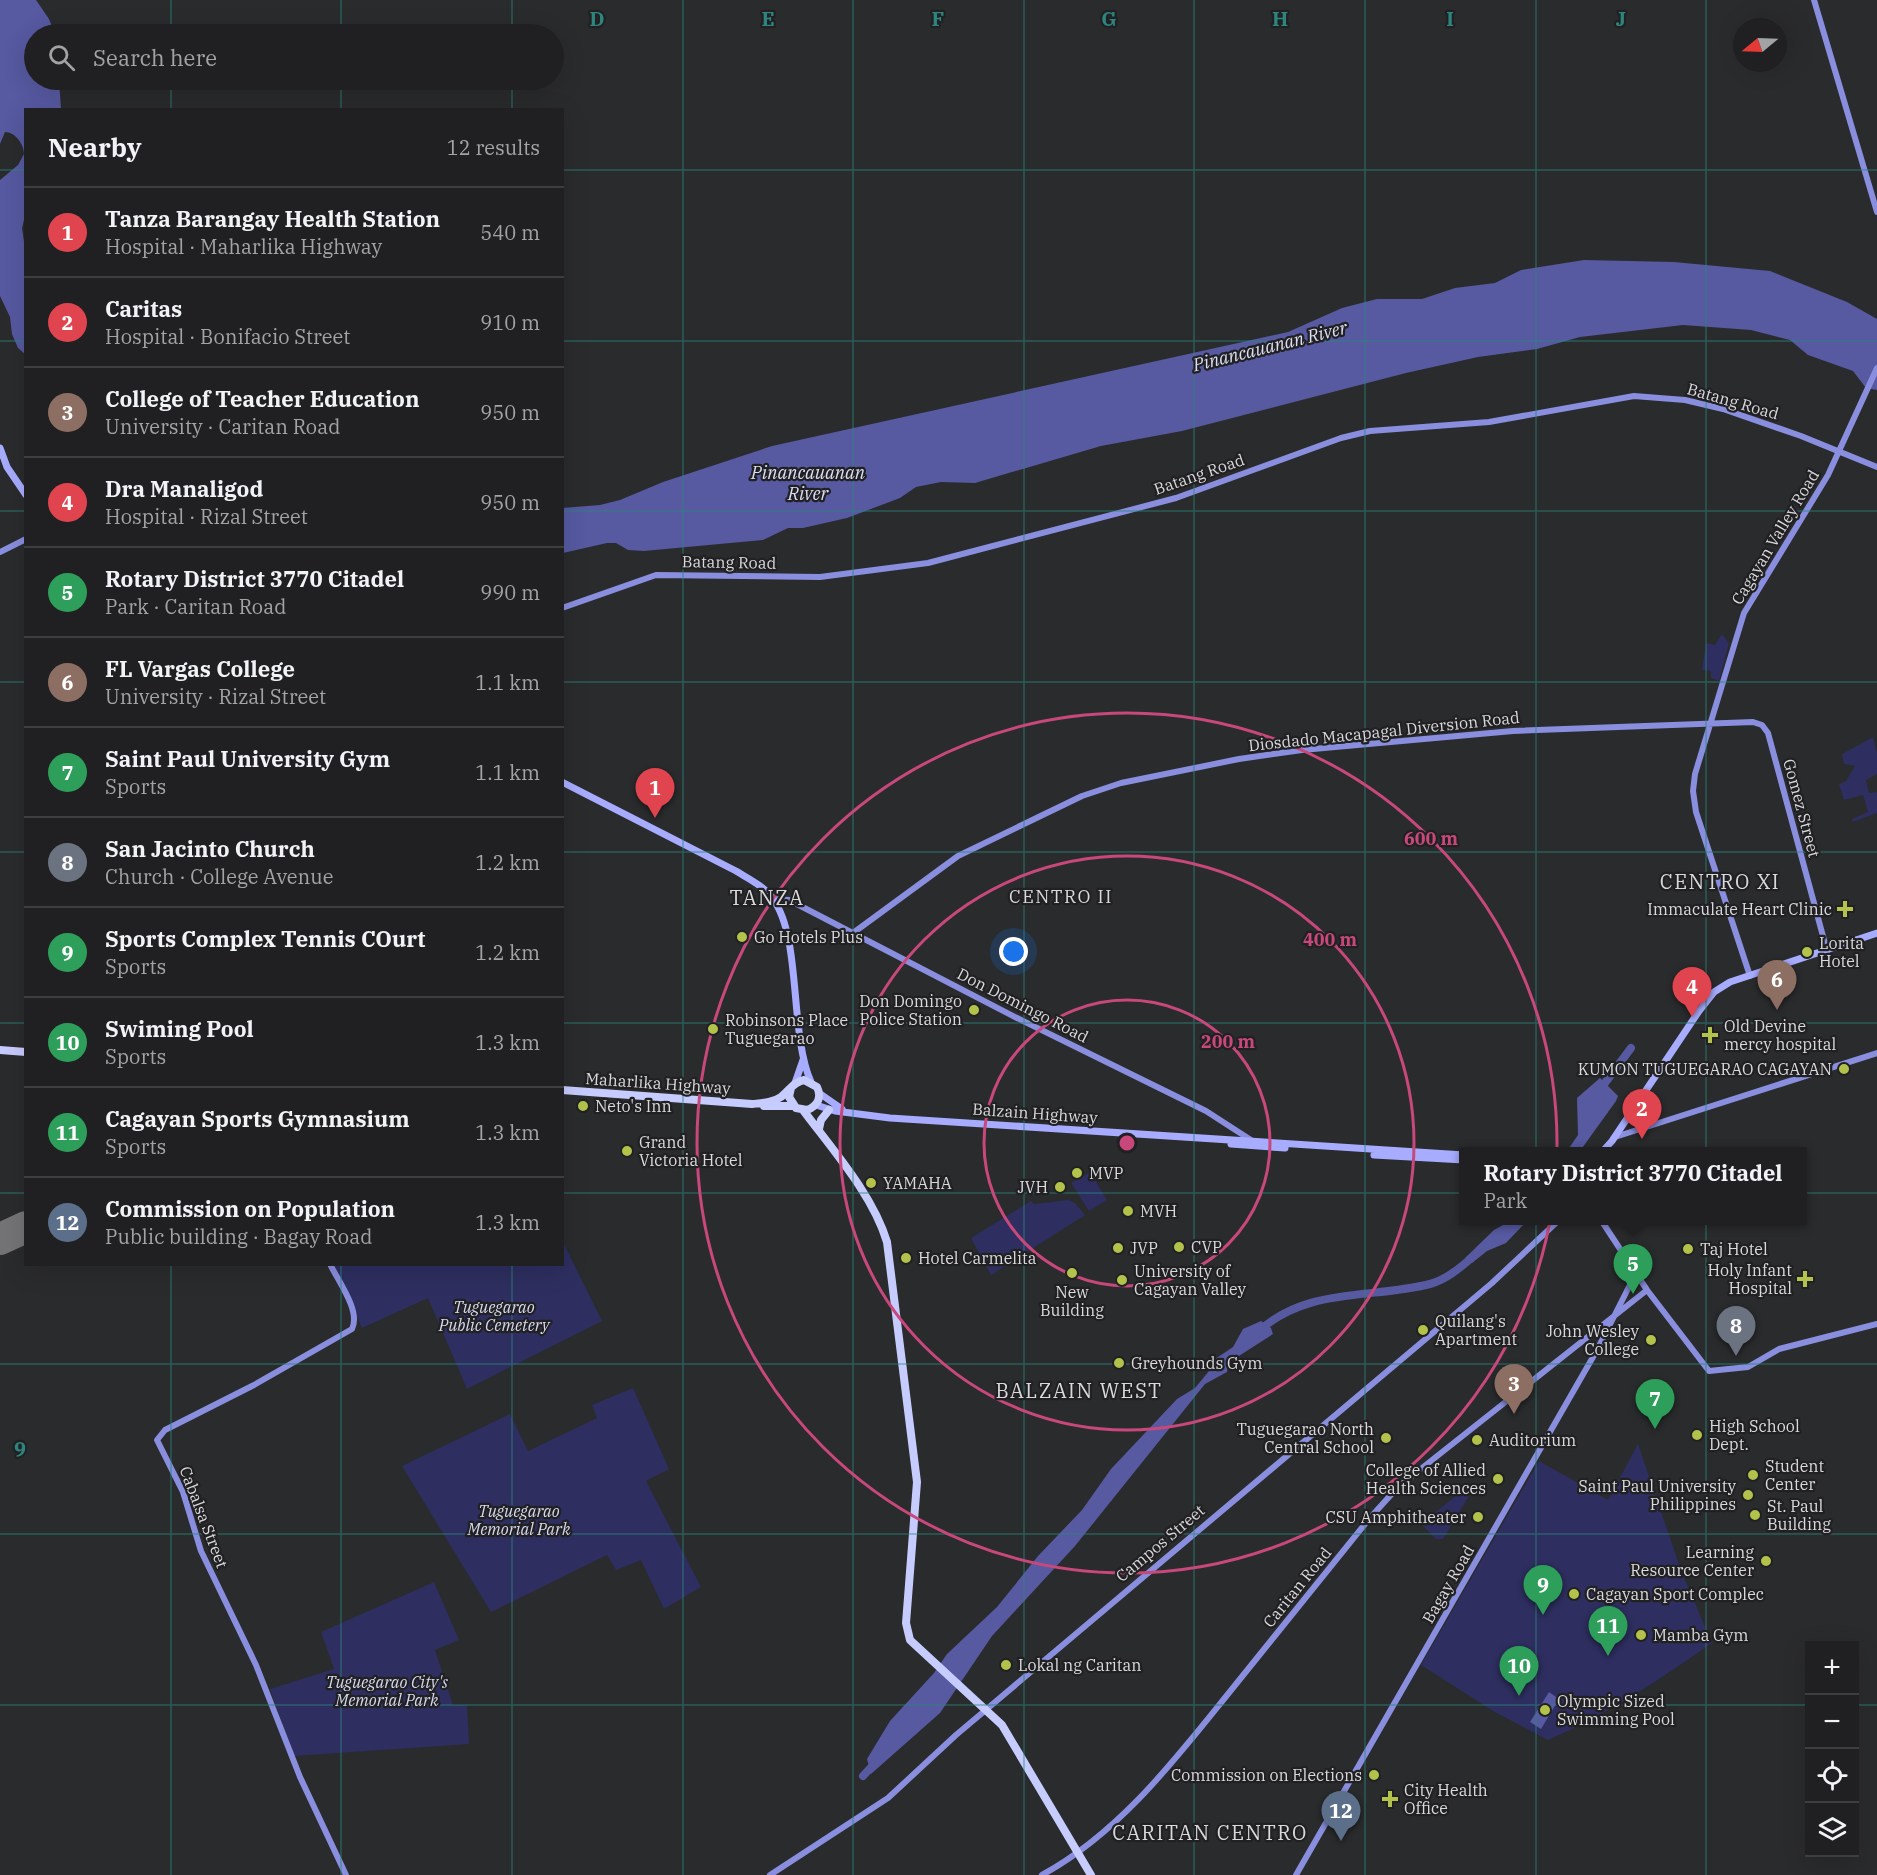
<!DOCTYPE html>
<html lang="en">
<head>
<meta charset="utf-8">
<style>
  body { margin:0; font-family:"IBM Plex Serif",serif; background:#2d2d2f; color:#f1f3f6 }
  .controls { position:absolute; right:18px; bottom:18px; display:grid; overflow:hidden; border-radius:0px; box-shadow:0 6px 24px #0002 }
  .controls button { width:54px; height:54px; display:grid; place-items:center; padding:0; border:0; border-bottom:2px solid #3d3e40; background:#202022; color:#f1f3f6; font:30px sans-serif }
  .compass { position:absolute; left:1733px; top:18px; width:54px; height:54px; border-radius:50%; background:#202022; box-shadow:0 6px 24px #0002; rotate:251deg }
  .you { position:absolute; left:1014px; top:952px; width:21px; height:21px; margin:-15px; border:4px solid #fff; border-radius:50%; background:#1a73e8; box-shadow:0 0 0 9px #1a73e833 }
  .badge { display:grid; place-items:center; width:39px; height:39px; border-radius:50%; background:#8c9099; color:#fff; font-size:20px; font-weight:700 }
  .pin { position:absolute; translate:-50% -50px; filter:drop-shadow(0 2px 3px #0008) }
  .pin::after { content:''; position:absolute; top:32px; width:21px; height:18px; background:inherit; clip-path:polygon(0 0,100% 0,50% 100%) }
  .popup { position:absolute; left:1459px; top:1147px; width:348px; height:78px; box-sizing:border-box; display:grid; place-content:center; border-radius:0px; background:#202022; filter:drop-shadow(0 2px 4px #0005); font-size:20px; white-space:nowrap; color:#a2a3a5 }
  .popup b { font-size:22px; color:#f1f3f6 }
  .popup::after { content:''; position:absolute; left:50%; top:100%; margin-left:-12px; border:12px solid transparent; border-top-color:#202022 }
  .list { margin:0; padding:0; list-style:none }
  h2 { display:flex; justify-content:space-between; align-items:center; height:78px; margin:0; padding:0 24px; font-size:26px }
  h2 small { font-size:20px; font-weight:400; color:#a2a3a5 }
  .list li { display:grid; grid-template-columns:39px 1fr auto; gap:18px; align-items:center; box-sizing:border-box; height:90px; padding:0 24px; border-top:2px solid #3d3e40 }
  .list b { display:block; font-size:22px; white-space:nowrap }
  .list p { margin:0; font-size:20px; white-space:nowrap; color:#a2a3a5 }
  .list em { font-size:20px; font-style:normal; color:#a2a3a5 }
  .icon { flex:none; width:33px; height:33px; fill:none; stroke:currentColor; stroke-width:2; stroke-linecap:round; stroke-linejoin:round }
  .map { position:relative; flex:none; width:1877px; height:1875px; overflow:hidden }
  .search { position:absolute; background:#202022; box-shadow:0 6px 24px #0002; left:24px; top:24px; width:540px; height:66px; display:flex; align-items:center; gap:15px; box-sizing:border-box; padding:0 21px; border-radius:33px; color:#a2a3a5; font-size:22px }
  .panel { position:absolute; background:#202022; box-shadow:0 6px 24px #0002; left:24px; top:108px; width:540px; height:1158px; border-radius:0px }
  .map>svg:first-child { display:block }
</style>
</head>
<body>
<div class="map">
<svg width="1877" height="1875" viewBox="0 0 1877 1875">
  <rect width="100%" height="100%" fill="#2a2b2d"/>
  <!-- green -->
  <path fill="#2e2e60" d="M1722 634 1729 643 1719 681 1711 678V671L1702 670 1706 643 1715 645Z
    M1873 737 1877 753V774L1866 780 1869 793 1877 792V813L1853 822 1852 819 1868 812 1863 795 1844 800 1839 784 1846 781 1855 766 1844 764 1842 754Z
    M1090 1172 1107 1200 1089 1211 1071 1183Z
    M1068 1200 1075 1203 1085 1215 991 1275 971 1238 1031 1201 1034 1204Z
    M563 1242 602 1321 467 1389 428 1298 362 1328 333 1265 562 1264Z
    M633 1388 669 1469 646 1481 701 1587 664 1609 641 1560 616 1570 607 1555 491 1612 402 1466 510 1414 528 1451 597 1418 592 1405Z
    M1638 1444 1682 1573 1712 1643C1661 1679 1606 1715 1548 1740L1493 1711 1421 1665 1539 1461 1608 1500Z
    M1463 1490 1469 1496 1443 1539H1436L1421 1524Z
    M434 1582 459 1640 435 1650 453 1705H467L469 1744 294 1756 270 1689 334 1669 321 1632Z"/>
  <!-- water -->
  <path fill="#5759a1" d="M0 0H36L49 19 55 34H34V80H59L61 109 26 110V212L22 228 26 255 25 354 18 348 12 334 10 317 0 296V180L18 165 24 154C24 144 15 132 5 132L0 144Z
    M1584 260 1674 262 1770 271 1847 302 1877 319V390L1866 388 1853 371 1808 355 1790 340 1751 330 1683 325 1580 337 1537 349 1478 357 1406 373 1182 431 1101 446 975 483 941 482 916 487 900 498 847 518 803 528H788L763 540 644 551 628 550 616 543H607L563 553 562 508 600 505 620 500 663 482 772 446 1288 332 1342 308 1377 299H1422L1455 288 1495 283 1521 270Z
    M1600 1078 1618 1096 1616 1101 1580 1151H1567L1578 1135 1577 1098Z
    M1510 1221H1527L1506 1243 1487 1251 1472 1263 1465 1258 1494 1230Z
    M1261 1321 1271 1328 1273 1334 1228 1363 1227 1372 1205 1384 1075 1546 992 1636 940 1713 871 1774 867 1759 890 1721 934 1673 947 1654 997 1607 1038 1556 1082 1510 1111 1469 1177 1399 1195 1388 1214 1365 1215 1359 1233 1347 1243 1329Z
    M1549 1692 1559 1699 1541 1729 1530 1722Z"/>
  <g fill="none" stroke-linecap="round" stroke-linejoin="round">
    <!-- river -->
    <path stroke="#5759a1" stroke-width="8" d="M1599 1091 1631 1048
      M1259 1331C1307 1287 1371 1299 1430 1284 1448 1279 1462 1266 1476 1254
      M863 1776 876 1762"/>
    <!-- runway -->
    <path stroke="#747476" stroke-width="32" d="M0 1239 26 1227"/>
    <!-- secondary -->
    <path stroke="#898ede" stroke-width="6" d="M1814 0 1877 212
      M0 552 26 539
      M562 608 656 575 820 577 928 563 1176 498 1341 438 1370 431 1489 422 1634 396 1685 400 1723 409 1801 436 1877 467
      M773 899 789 900 1017 1018 1206 1111 1254 1142
      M853 933 958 856 1082 796 1121 783 1239 759 1302 750 1513 731 1753 722 1762 725 1768 733 1827 951
      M1750 976 1696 812 1693 791 1695 774 1744 613 1828 475 1877 368
      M1615 1137 1877 1053
      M1601 1220 1647 1290 1709 1371 1748 1367 1779 1349 1877 1324
      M330 1264C338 1281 361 1311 352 1329L254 1385 165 1430 157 1440 183 1492 201 1551 256 1665 300 1777 346 1875
      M770 1875 888 1798 956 1735 1492 1283 1559 1220
      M1042 1875C1119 1833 1174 1761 1228 1694 1275 1636 1322 1578 1369 1519L1398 1487 1647 1290
      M1296 1875 1597 1350 1636 1273"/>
    <!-- primary -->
    <path stroke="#a7acff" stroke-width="7" d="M0 448 7 467 26 495
      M562 782 736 871C749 879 764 886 773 899 802 939 789 1032 811 1082
      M795 1083 803 1060
      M819 1093 842 1109
      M816 1105 835 1111 890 1118 1464 1155
      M1231 1144 1285 1148
      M1602 1152 1612 1141 1699 1011 1714 992 1730 982 1877 933
      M1374 1155 1464 1160"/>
    <!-- highway -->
    <path stroke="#c7ccfe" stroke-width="8" d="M0 1050 26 1052
      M562 1090 752 1104C762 1103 772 1103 781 1097 789 1091 793 1082 804 1080L817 1087C822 1097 818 1106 807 1110L796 1108 789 1097 791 1088
      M764 1106H794
      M803 1110C832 1149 873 1195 887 1242L917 1482 906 1623 910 1640 1002 1725 1091 1875
      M819 1129 821 1120 829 1110"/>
  </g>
  <!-- grid -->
  <path fill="none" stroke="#2d857e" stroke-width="1.5" stroke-opacity="0.55" d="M171 0V34M341 0V34M512 0V34M683 0V1875M853 0V1875M1024 0V1875M1194 0V1875M1365 0V1875M1536 0V1875M1706 0V1875M171 80V110M341 80V110M512 80V110M0 170H26M562 170H1877M0 341H26M562 341H1877M0 511H26M562 511H1877M0 682H26M562 682H1877M0 852H26M562 852H1877M0 1023H26M562 1023H1877M0 1193H26M562 1193H1877M171 1264V1875M341 1264V1875M512 1264V1875M0 1364H1877M0 1534H1877M0 1705H1810M1854 1705H1877"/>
  <!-- distance rings -->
  <g fill="none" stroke="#c8487b" stroke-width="3">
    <circle cx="1127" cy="1143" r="143"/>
    <circle cx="1127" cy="1143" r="287"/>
    <circle cx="1127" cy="1143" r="430"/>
  </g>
  <!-- markers -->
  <g fill="#b3c24b" stroke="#212124" stroke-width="2">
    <path d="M1842 900h6v6h6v6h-6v6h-6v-6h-6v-6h6z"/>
    <circle cx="742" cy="937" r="6"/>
    <circle cx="1807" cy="952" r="6"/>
    <circle cx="974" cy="1010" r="6"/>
    <circle cx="713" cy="1029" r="6"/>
    <path d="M1707 1026h6v6h6v6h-6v6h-6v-6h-6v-6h6z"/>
    <circle cx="1844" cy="1069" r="6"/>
    <circle cx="583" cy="1106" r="6"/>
    <circle cx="627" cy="1151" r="6"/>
    <circle cx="1077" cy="1173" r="6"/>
    <circle cx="871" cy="1183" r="6"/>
    <circle cx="1060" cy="1187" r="6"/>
    <circle cx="1128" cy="1211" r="6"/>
    <circle cx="1179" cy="1247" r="6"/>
    <circle cx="1118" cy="1248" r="6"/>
    <circle cx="1688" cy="1249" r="6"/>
    <circle cx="906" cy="1258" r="6"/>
    <circle cx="1072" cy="1273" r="6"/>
    <path d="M1802 1270h6v6h6v6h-6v6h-6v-6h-6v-6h6z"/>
    <circle cx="1122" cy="1280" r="6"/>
    <circle cx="1423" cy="1330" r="6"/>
    <circle cx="1651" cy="1340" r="6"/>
    <circle cx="1119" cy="1363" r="6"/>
    <circle cx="1697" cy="1435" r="6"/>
    <circle cx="1386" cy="1438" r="6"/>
    <circle cx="1477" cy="1440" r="6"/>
    <circle cx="1753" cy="1475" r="6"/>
    <circle cx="1498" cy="1479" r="6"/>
    <circle cx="1748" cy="1495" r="6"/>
    <circle cx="1755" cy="1515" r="6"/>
    <circle cx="1478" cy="1517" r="6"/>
    <circle cx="1766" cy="1561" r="6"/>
    <circle cx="1574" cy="1594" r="6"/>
    <circle cx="1641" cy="1635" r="6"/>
    <circle cx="1006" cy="1665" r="6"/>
    <circle cx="1545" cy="1710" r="6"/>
    <circle cx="1374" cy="1775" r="6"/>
    <path d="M1387 1790h6v6h6v6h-6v6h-6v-6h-6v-6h6z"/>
  </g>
  <g text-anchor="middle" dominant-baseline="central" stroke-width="4.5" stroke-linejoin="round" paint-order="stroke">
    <!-- street labels -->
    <g font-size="16" fill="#d9d9db" stroke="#212124">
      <text transform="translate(1733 401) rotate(16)">Batang Road</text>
      <text transform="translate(1199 474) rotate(-19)">Batang Road</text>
      <text transform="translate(1775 537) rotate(-59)">Cagayan Valley Road</text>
      <text transform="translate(729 562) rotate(1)">Batang Road</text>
      <text transform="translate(1384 731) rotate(-6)">Diosdado Macapagal Diversion Road</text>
      <text transform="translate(1802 808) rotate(75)">Gomez Street</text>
      <text transform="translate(1023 1005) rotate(27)">Don Domingo Road</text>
      <text transform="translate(658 1083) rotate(4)">Maharlika Highway</text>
      <text transform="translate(1035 1113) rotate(4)">Balzain Highway</text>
      <text transform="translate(204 1517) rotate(69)">Cabalsa Street</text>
      <text transform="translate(1160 1543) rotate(-40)">Campos Street</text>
      <text transform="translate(1448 1584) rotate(-60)">Bagay Road</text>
      <text transform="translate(1297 1587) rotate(-51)">Caritan Road</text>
    </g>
    <!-- poi labels -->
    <g font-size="16" fill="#d9d9db" stroke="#212124" text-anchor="start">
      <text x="1832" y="909" text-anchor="end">Immaculate Heart Clinic</text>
      <text x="754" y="937">Go Hotels Plus</text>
      <text x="1819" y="943">Lorita<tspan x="1819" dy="18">Hotel</tspan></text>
      <text x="962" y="1001" text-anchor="end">Don Domingo<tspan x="962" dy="18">Police Station</tspan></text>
      <text x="725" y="1020">Robinsons Place<tspan x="725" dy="18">Tuguegarao</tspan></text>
      <text x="1724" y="1026">Old Devine<tspan x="1724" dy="18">mercy hospital</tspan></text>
      <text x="1832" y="1069" text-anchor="end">KUMON TUGUEGARAO CAGAYAN</text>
      <text x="595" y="1106">Neto's Inn</text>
      <text x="639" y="1142">Grand<tspan x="639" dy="18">Victoria Hotel</tspan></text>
      <text x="1089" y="1173">MVP</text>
      <text x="883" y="1183">YAMAHA</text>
      <text x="1048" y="1187" text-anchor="end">JVH</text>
      <text x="1140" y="1211">MVH</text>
      <text x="1191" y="1247">CVP</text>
      <text x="1130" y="1248">JVP</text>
      <text x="1700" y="1249">Taj Hotel</text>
      <text x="918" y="1258">Hotel Carmelita</text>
      <text x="1792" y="1270" text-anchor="end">Holy Infant<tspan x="1792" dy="18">Hospital</tspan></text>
      <text x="1134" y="1271">University of<tspan x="1134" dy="18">Cagayan Valley</tspan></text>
      <text x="1072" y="1292" text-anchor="middle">New<tspan x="1072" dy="18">Building</tspan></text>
      <text x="1435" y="1321">Quilang's<tspan x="1435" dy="18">Apartment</tspan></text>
      <text x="1639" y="1331" text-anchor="end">John Wesley<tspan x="1639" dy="18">College</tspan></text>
      <text x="1131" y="1363">Greyhounds Gym</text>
      <text x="1709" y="1426">High School<tspan x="1709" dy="18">Dept.</tspan></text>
      <text x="1374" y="1429" text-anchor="end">Tuguegarao North<tspan x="1374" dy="18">Central School</tspan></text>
      <text x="1489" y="1440">Auditorium</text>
      <text x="1765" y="1466">Student<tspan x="1765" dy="18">Center</tspan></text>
      <text x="1486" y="1470" text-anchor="end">College of Allied<tspan x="1486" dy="18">Health Sciences</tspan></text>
      <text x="1736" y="1486" text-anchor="end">Saint Paul University<tspan x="1736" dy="18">Philippines</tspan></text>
      <text x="1767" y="1506">St. Paul<tspan x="1767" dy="18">Building</tspan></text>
      <text x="1466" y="1517" text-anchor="end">CSU Amphitheater</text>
      <text x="1754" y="1552" text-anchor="end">Learning<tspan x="1754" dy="18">Resource Center</tspan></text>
      <text x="1586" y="1594">Cagayan Sport Complec</text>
      <text x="1653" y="1635">Mamba Gym</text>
      <text x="1018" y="1665">Lokal ng Caritan</text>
      <text x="1557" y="1701">Olympic Sized<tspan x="1557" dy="18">Swimming Pool</tspan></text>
      <text x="1362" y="1775" text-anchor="end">Commission on Elections</text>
      <text x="1404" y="1790">City Health<tspan x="1404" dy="18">Office</tspan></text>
    </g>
    <!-- park labels -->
    <g font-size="16" font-style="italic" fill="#d6d8ed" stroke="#212124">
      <text x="494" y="1307">Tuguegarao<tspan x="494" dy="18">Public Cemetery</tspan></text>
      <text x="519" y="1511">Tuguegarao<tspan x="519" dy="18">Memorial Park</tspan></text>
      <text x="387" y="1682">Tuguegarao City's<tspan x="387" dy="18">Memorial Park</tspan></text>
    </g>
    <!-- water labels -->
    <g font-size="18" font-style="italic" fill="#dcdef3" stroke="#212124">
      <text transform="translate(1270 346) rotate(-14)">Pinancauanan River</text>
      <text x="808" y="472">Pinancauanan<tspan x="808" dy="21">River</tspan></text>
    </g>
    <!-- neighbourhood labels -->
    <g font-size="18" letter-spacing="1.5" fill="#d9d9db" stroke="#212124">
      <text x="1061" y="896">CENTRO II</text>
    </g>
    <!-- quarter labels -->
    <g font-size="20" letter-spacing="1.5" fill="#d9d9db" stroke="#212124">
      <text x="1720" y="881">CENTRO XI</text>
      <text x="767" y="897">TANZA</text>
      <text x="1079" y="1390">BALZAIN WEST</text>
      <text x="1210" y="1832">CARITAN CENTRO</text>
    </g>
  </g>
  <g font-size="20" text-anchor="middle" font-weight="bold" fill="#2d857e" stroke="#212124" stroke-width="4.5" stroke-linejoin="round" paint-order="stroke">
    <text x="597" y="26">D</text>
    <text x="768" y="26">E</text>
    <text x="938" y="26">F</text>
    <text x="1109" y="26">G</text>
    <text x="1280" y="26">H</text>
    <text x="1450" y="26">I</text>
    <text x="1621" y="26">J</text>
    <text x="20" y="1456">9</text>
  </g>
  <circle cx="1127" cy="1143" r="9" fill="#c8487b" stroke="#212124" stroke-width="3"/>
  <g font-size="18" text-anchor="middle" font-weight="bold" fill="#c8487b" stroke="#212124" stroke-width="4.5" stroke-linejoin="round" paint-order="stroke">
    <text x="1431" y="845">600 m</text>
    <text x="1330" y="946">400 m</text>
    <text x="1228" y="1048">200 m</text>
  </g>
</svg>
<div class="controls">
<button>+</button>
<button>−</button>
<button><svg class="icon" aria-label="locate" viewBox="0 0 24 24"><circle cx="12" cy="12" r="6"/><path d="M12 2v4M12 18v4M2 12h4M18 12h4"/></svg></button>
<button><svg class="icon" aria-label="layers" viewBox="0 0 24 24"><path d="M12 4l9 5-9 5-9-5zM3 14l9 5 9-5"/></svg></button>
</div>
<svg class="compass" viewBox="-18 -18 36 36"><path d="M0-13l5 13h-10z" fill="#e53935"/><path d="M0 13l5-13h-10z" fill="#a2a3a5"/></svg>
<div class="you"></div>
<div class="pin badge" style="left:655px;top:818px;background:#e0444e">1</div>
<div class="pin badge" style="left:1642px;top:1139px;background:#e0444e">2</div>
<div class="pin badge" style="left:1514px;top:1414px;background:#8d6e63">3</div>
<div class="pin badge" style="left:1692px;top:1017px;background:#e0444e">4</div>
<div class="pin badge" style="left:1633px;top:1294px;background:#2e9e5b">5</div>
<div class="popup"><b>Rotary District 3770 Citadel</b>Park</div>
<div class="pin badge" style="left:1777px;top:1010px;background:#8d6e63">6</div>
<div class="pin badge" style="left:1655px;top:1429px;background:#2e9e5b">7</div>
<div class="pin badge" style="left:1736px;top:1356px;background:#6b7280">8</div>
<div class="pin badge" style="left:1543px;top:1615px;background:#2e9e5b">9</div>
<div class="pin badge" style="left:1519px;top:1696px;background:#2e9e5b">10</div>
<div class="pin badge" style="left:1608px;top:1656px;background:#2e9e5b">11</div>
<div class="pin badge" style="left:1341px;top:1841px;background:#5c6f8a">12</div>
<div class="search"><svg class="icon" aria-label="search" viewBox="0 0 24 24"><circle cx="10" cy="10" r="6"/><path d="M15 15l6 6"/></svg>Search here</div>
<section class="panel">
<h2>Nearby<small>12 results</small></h2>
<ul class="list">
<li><span class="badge" style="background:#e0444e">1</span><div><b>Tanza Barangay Health Station</b><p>Hospital · Maharlika Highway</p></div><em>540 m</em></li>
<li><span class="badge" style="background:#e0444e">2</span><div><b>Caritas</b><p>Hospital · Bonifacio Street</p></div><em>910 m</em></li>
<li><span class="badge" style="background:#8d6e63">3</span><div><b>College of Teacher Education</b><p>University · Caritan Road</p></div><em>950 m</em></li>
<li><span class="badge" style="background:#e0444e">4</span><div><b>Dra Manaligod</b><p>Hospital · Rizal Street</p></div><em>950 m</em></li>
<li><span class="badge" style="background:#2e9e5b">5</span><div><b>Rotary District 3770 Citadel</b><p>Park · Caritan Road</p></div><em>990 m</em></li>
<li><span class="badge" style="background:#8d6e63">6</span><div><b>FL Vargas College</b><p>University · Rizal Street</p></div><em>1.1 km</em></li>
<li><span class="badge" style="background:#2e9e5b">7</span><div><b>Saint Paul University Gym</b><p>Sports</p></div><em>1.1 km</em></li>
<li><span class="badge" style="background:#6b7280">8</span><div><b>San Jacinto Church</b><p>Church · College Avenue</p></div><em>1.2 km</em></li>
<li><span class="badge" style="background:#2e9e5b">9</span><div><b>Sports Complex Tennis COurt</b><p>Sports</p></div><em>1.2 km</em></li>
<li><span class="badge" style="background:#2e9e5b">10</span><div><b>Swiming Pool</b><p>Sports</p></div><em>1.3 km</em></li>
<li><span class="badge" style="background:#2e9e5b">11</span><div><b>Cagayan Sports Gymnasium</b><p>Sports</p></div><em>1.3 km</em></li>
<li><span class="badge" style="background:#5c6f8a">12</span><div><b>Commission on Population</b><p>Public building · Bagay Road</p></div><em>1.3 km</em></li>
</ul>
</section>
</div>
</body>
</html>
